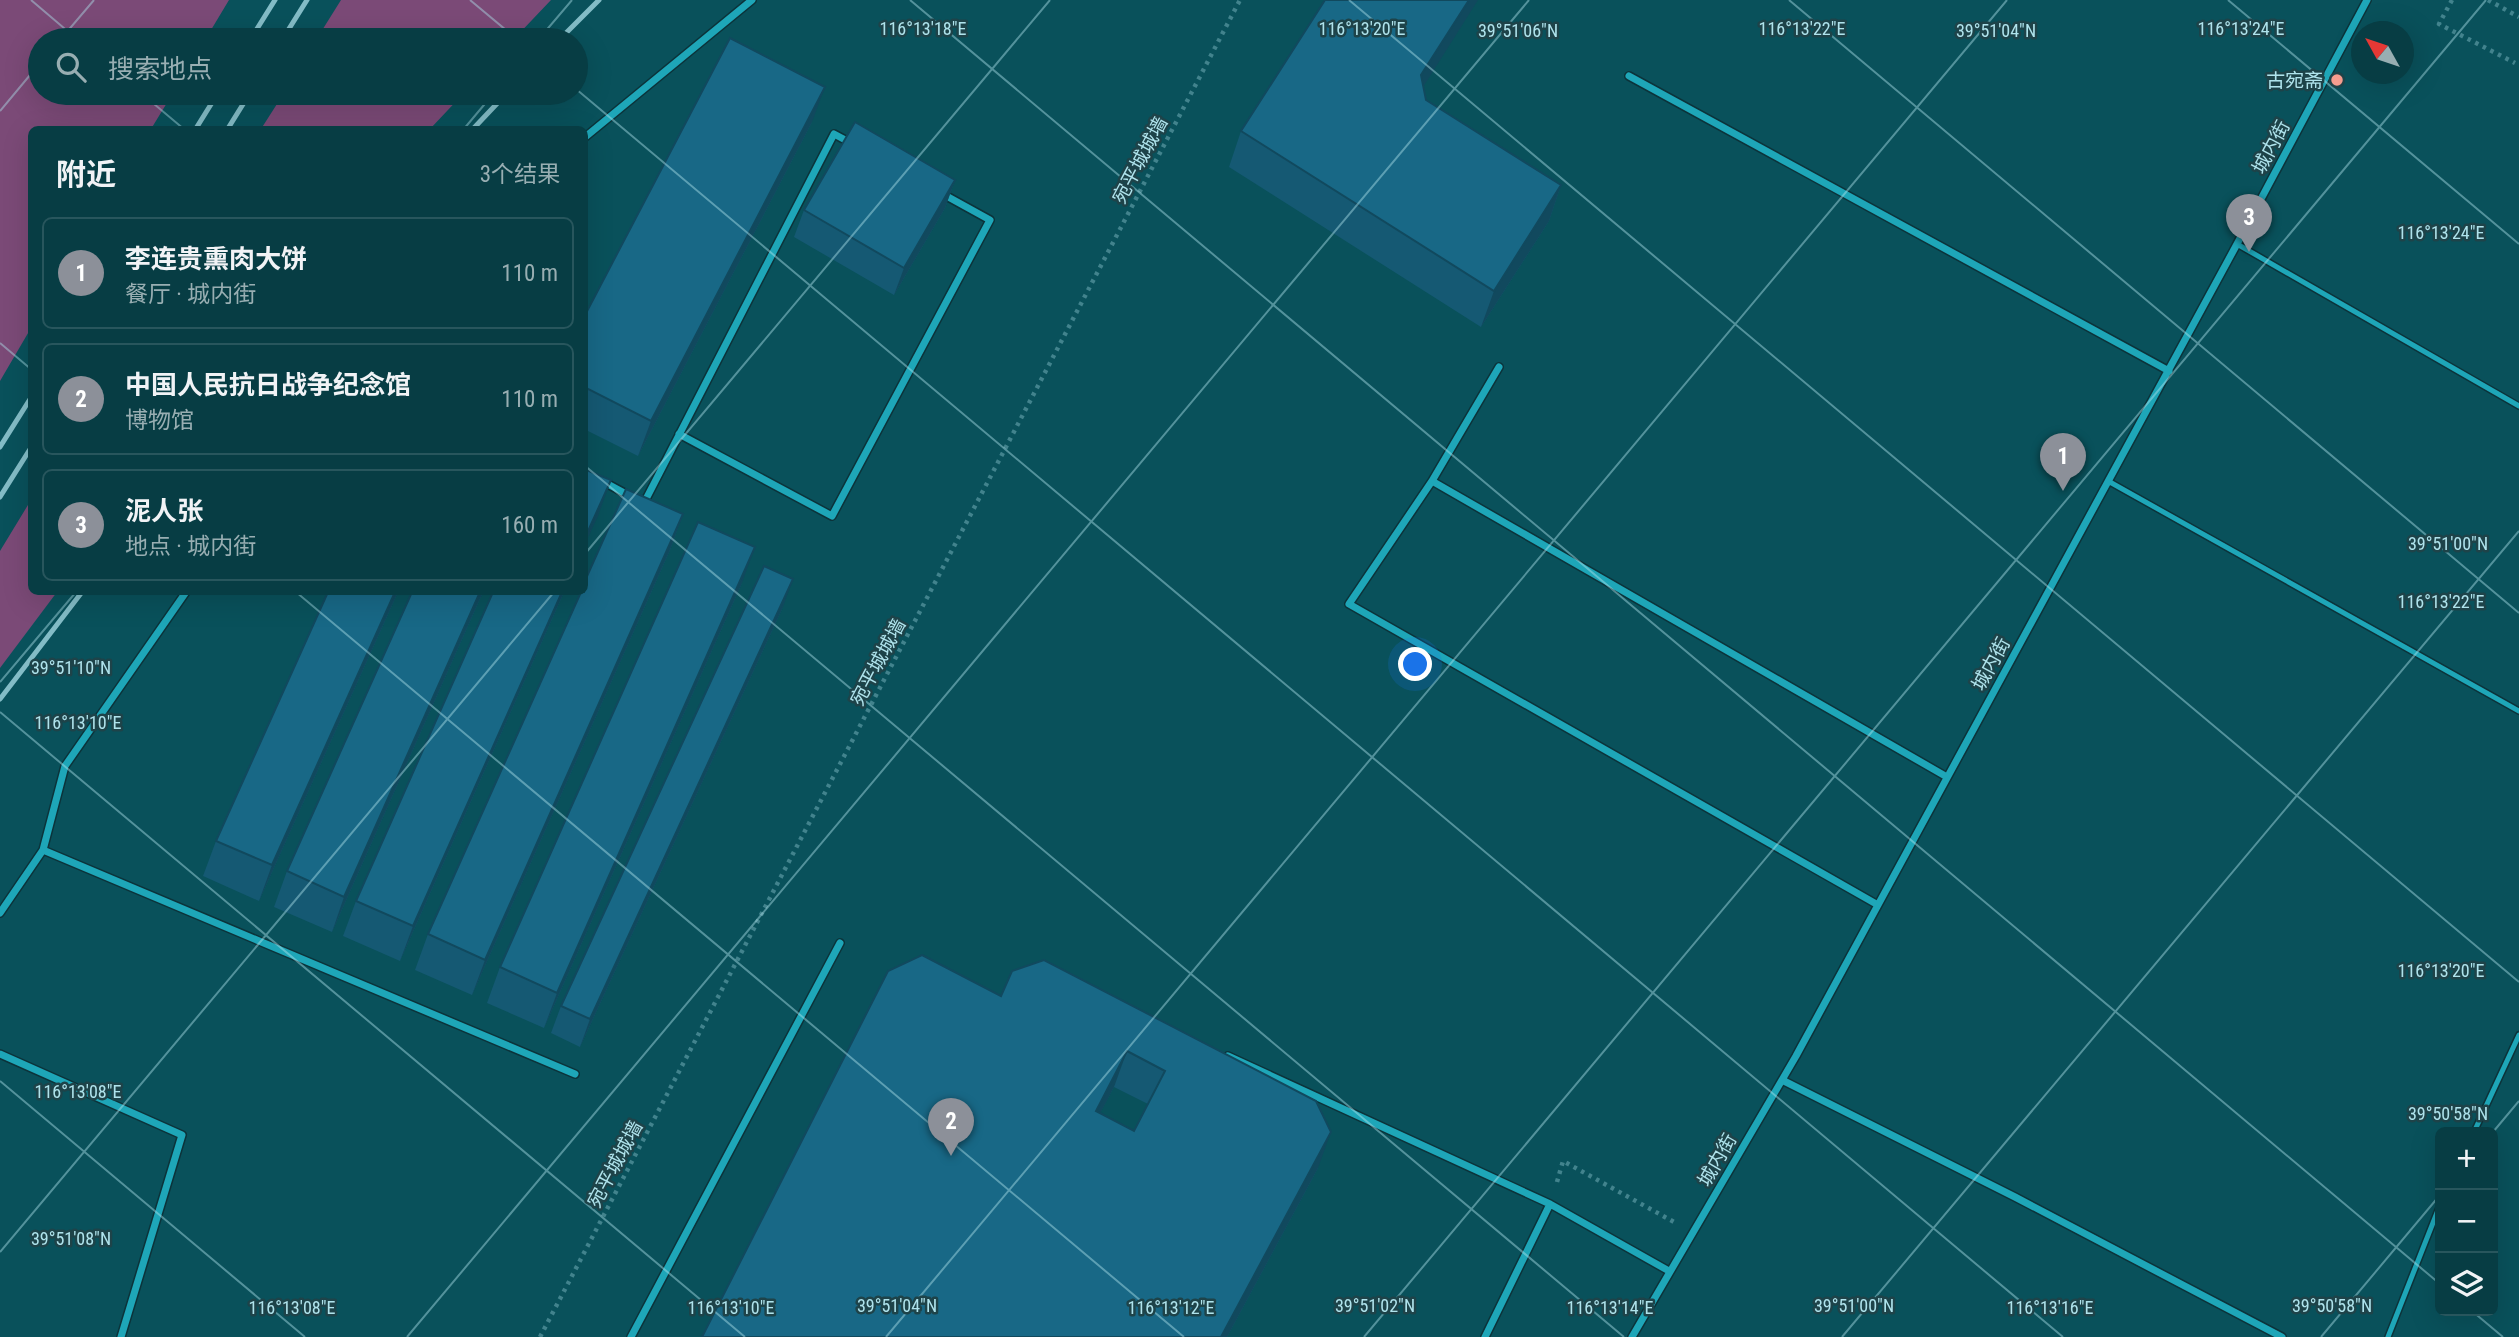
<!DOCTYPE html>
<html lang="zh">
<head>
<meta charset="utf-8">
<style>
  body { margin:0; font-family:"Roboto Condensed","Noto Sans SC",sans-serif; background:#15484f; color:#f1f3f6 }
  .controls { position:absolute; right:21px; bottom:21px; display:grid; overflow:hidden; border-radius:10px; box-shadow:0 7px 28px #0002 }
  .controls button { width:63px; height:63px; display:grid; place-items:center; padding:0; border:0; border-bottom:2px solid #28565d; background:#073d44; color:#f1f3f6; font:35px sans-serif }
  .compass { position:absolute; left:2351px; top:21px; width:63px; height:63px; border-radius:50%; background:#073d44; box-shadow:0 7px 28px #0002; rotate:310deg }
  .you { position:absolute; left:1416px; top:665px; width:24px; height:24px; margin:-18px; border:5px solid #fff; border-radius:50%; background:#1a73e8; box-shadow:0 0 0 10px #1a73e833 }
  .badge { display:grid; place-items:center; width:46px; height:46px; border-radius:50%; background:#8c9099; color:#fff; font-size:23px; font-weight:700 }
  .pin { position:absolute; translate:-50% -58px; filter:drop-shadow(0 2px 4px #0008) }
  .pin::after { content:''; position:absolute; top:37px; width:24px; height:21px; background:inherit; clip-path:polygon(0 0,100% 0,50% 100%) }
  .list { margin:0; padding:0; list-style:none }
  h2 { display:flex; justify-content:space-between; align-items:center; height:91px; margin:0; padding:0 28px; font-size:30px }
  h2 small { font-size:23px; font-weight:400; color:#98aeb2 }
  .list li { display:grid; grid-template-columns:46px 1fr auto; gap:21px; align-items:center; box-sizing:border-box; height:112px; margin:0 14px 14px; padding:0 14px; border:2px solid #28565d; border-radius:10px }
  .list b { display:block; font-size:26px; white-space:nowrap }
  .list p { margin:0; font-size:23px; white-space:nowrap; color:#98aeb2 }
  .list em { font-size:23px; font-style:normal; color:#98aeb2 }
  .icon { flex:none; width:38px; height:38px; fill:none; stroke:currentColor; stroke-width:2; stroke-linecap:round; stroke-linejoin:round }
  .map { position:relative; flex:none; width:2519px; height:1337px; overflow:hidden }
  .search { position:absolute; background:#073d44; box-shadow:0 7px 28px #0002; left:28px; top:28px; width:560px; height:77px; display:flex; align-items:center; gap:18px; box-sizing:border-box; padding:0 24px; border-radius:38px; color:#98aeb2; font-size:26px }
  .panel { position:absolute; background:#073d44; box-shadow:0 7px 28px #0002; left:28px; top:126px; width:560px; height:469px; border-radius:10px }
  .map>svg:first-child { display:block }
</style>
</head>
<body>
<div class="map">
<svg width="2519" height="1337" viewBox="0 0 2519 1337">
  <rect width="100%" height="100%" fill="#09515b"/>
  <!-- green -->
  <path fill="#7b4a77" d="M0 0H229L205 40H40V93H173L151 129 32 130 31 328 0 381Z
    M341 0H551L513 40H316Z
    M284 93H464L430 129H261Z
    M31 500 32 592H57L0 668V551Z"/>
  <g fill="none" stroke-linecap="round" stroke-linejoin="round">
    <!-- service casing -->
    <g stroke="#0c333a" stroke-width="8">
      <path id="service" d="M2237 244 2519 406
        M2108 481 2519 711
        M2474 1132 2519 1035
        M2388 1337 2440 1205"/>
    </g>
    <!-- minor casing -->
    <g stroke="#0c333a" stroke-width="10">
      <path id="minor" d="M1629 76 2169 371
        M584 138 752 0
        M1499 367 1432 481 1349 604 1878 905
        M679 434 832 516 990 220 941 193
        M1432 481 1947 777
        M604 482 630 496
        M644 503 834 134 851 143
        M43 850 65 766 186 592
        M0 913 43 850 575 1074
        M0 1054 182 1135 121 1337
        M1228 1056 1550 1204 1485 1337
        M1782 1080 2015 1197 2282 1337
        M1550 1204 1669 1271
        M631 1337 840 943
        M1632 1337 1796 1056 2237 244 2367 0"/>
    </g>
    <!-- path -->
    <path stroke="#42838d" stroke-width="4.5" stroke-dasharray="3.5 5" stroke-linecap="butt" d="M2452 0 2439 24 2515 63
      M2488 0 2519 17
      M1557 1182 1563 1161 1674 1222
      M540 1337 1240 0"/>
    <!-- service -->
    <use href="#service" stroke="#1ea6b8" stroke-width="5"/>
    <!-- minor -->
    <use href="#minor" stroke="#1ea6b8" stroke-width="7"/>
    <!-- rail -->
    <path stroke="#83bcc6" stroke-width="5" d="M250 40 275 0
      M282 40 307 0
      M559 40 599 0
      M195 130 218 93
      M227 130 250 93
      M472 130 507 93
      M0 447 32 396
      M0 497 32 446
      M0 699 82 592"/>
  </g>
  <!-- wall -->
  <path fill="#155973" fill-rule="evenodd" d="M1423 87 1426 100 1561 185 1549 221 1481 327 1229 167 1241 131Z
    M812 122 638 456 584 429V317Z
    M955 180 945 208 894 295 794 237 804 210Z
    M683 514 670 550 472 995 415 970 428 934Z
    M742 583 544 1028 487 1003 500 967Z
    M398 592 259 901 203 876 216 841Z
    M483 592 332 932 274 907 287 871Z
    M493 592H564L400 961 343 936 356 901Z
    M783 607 580 1047 551 1033 561 1006Z
    M1012 971 1318 1168 1227 1337 1001 996ZM1114 1087 1148 1104 1134 1131 1100 1113Z"/>
  <!-- shaded-wall -->
  <path fill="#11495e" d="M1469 0H1478L1408 111 1421 75Z
    M825 87 812 122 638 456 651 421Z
    M955 180 945 208 894 295 904 268Z
    M1561 185 1549 221 1481 327 1494 291Z
    M611 480 598 516 584 546V540Z
    M683 514 670 550 472 995 485 960Z
    M755 547 742 583 544 1028 557 993Z
    M793 579 783 607 580 1047 590 1019Z
    M395 592H398L259 901 272 865Z
    M480 592H483L332 932 344 897Z
    M562 592H564L400 961 413 926Z
    M1127 1051 1114 1087 1083 1146 1096 1111Z
    M1331 1132 1318 1168 1227 1337H1221Z"/>
  <!-- building -->
  <path fill="#186886" stroke="#11495e" stroke-width="2" fill-rule="evenodd" d="M1325 0H1469L1421 75 1426 100 1561 185 1494 291 1241 131Z
    M730 38 825 87 651 421 584 387V317Z
    M855 122 955 180 904 268 804 210Z
    M584 469 611 480 584 540Z
    M626 489 683 514 485 960 428 934 581 592H584V583Z
    M698 522 755 547 557 993 500 967Z
    M764 566 793 579 590 1019 561 1006Z
    M328 592H395L272 865 216 841Z
    M412 592H480L344 897 287 871Z
    M493 592H562L413 926 356 901Z
    M922 955 1001 996 1012 971 1044 960 1316 1101 1331 1132 1221 1337H702L888 971ZM1127 1051 1165 1071 1134 1131 1096 1111Z"/>
  <!-- ticks -->
  <path fill="none" stroke="#afe3ec" stroke-width="2" stroke-opacity="0.45" d="M31 0 78 40M470 0 518 40M910 0 2440 1284M1349 0 2519 982M1789 0 2519 613M2228 0 2519 244M60 40 94 0M538 40 572 0M576 89 2063 1337M141 93 185 130M0 111 40 63M463 130 494 93M0 343 32 370M584 465 1624 1337M584 555 1050 0M296 592 1184 1337M0 682 76 592M0 712 745 1337M0 1081 305 1337M2493 1132 2519 1101M0 1252 554 592M2472 1311 2503 1337M407 1337 1529 0M886 1337 2007 0M1364 1337 2486 0M1842 1337 2519 531M2321 1337 2440 1195"/>
  <!-- markers -->
  <circle fill="#f59d8f" stroke="#1e4349" stroke-width="2.5" cx="2337" cy="80" r="7"/>
  <g text-anchor="middle" dominant-baseline="central" stroke-width="5" stroke-linejoin="round" paint-order="stroke">
    <!-- poi labels -->
    <g font-size="19" fill="#afe3ec" stroke="#1e4349" text-anchor="end">
      <text x="2323" y="80">古宛斋</text>
    </g>
    <!-- street labels -->
    <g font-size="19" fill="#afe3ec" stroke="#1e4349">
      <text transform="translate(2271 147) rotate(-62)">城内街</text>
      <text transform="translate(1140 160) rotate(-62)">宛平城城墙</text>
      <text transform="translate(878 662) rotate(-62)">宛平城城墙</text>
      <text transform="translate(1991 664) rotate(-61)">城内街</text>
      <text transform="translate(1717 1160) rotate(-60)">城内街</text>
      <text transform="translate(615 1164) rotate(-62)">宛平城城墙</text>
    </g>
  </g>
  <g font-size="18" text-anchor="middle" fill="#afe3ec" stroke="#1e4349" stroke-width="5" stroke-linejoin="round" paint-order="stroke">
    <text x="923" y="35">116°13'18"E</text>
    <text x="1362" y="35">116°13'20"E</text>
    <text x="1802" y="35">116°13'22"E</text>
    <text x="2241" y="35">116°13'24"E</text>
    <text x="1518" y="37">39°51'06"N</text>
    <text x="1996" y="37">39°51'04"N</text>
    <text x="2441" y="239">116°13'24"E</text>
    <text x="2448" y="550">39°51'00"N</text>
    <text x="2441" y="608">116°13'22"E</text>
    <text x="71" y="674">39°51'10"N</text>
    <text x="78" y="729">116°13'10"E</text>
    <text x="2441" y="977">116°13'20"E</text>
    <text x="78" y="1098">116°13'08"E</text>
    <text x="2448" y="1120">39°50'58"N</text>
    <text x="71" y="1245">39°51'08"N</text>
    <text x="897" y="1312">39°51'04"N</text>
    <text x="1375" y="1312">39°51'02"N</text>
    <text x="1854" y="1312">39°51'00"N</text>
    <text x="2332" y="1312">39°50'58"N</text>
    <text x="292" y="1314">116°13'08"E</text>
    <text x="731" y="1314">116°13'10"E</text>
    <text x="1171" y="1314">116°13'12"E</text>
    <text x="1610" y="1314">116°13'14"E</text>
    <text x="2050" y="1314">116°13'16"E</text>
  </g>
</svg>
<div class="controls">
<button>+</button>
<button>−</button>
<button><svg class="icon" aria-label="layers" viewBox="0 0 24 24"><path d="M12 4l9 5-9 5-9-5zM3 14l9 5 9-5"/></svg></button>
</div>
<svg class="compass" viewBox="-18 -18 36 36"><path d="M0-13l5 13h-10z" fill="#e53935"/><path d="M0 13l5-13h-10z" fill="#98aeb2"/></svg>
<div class="you"></div>
<div class="pin badge" style="left:2063px;top:491px">1</div>
<div class="pin badge" style="left:951px;top:1156px">2</div>
<div class="pin badge" style="left:2249px;top:252px">3</div>
<div class="search"><svg class="icon" aria-label="search" viewBox="0 0 24 24"><circle cx="10" cy="10" r="6"/><path d="M15 15l6 6"/></svg>搜索地点</div>
<section class="panel">
<h2>附近<small>3个结果</small></h2>
<ul class="list">
<li><span class="badge">1</span><div><b>李连贵熏肉大饼</b><p>餐厅 · 城内街</p></div><em>110 m</em></li>
<li><span class="badge">2</span><div><b>中国人民抗日战争纪念馆</b><p>博物馆</p></div><em>110 m</em></li>
<li><span class="badge">3</span><div><b>泥人张</b><p>地点 · 城内街</p></div><em>160 m</em></li>
</ul>
</section>
</div>
</body>
</html>
